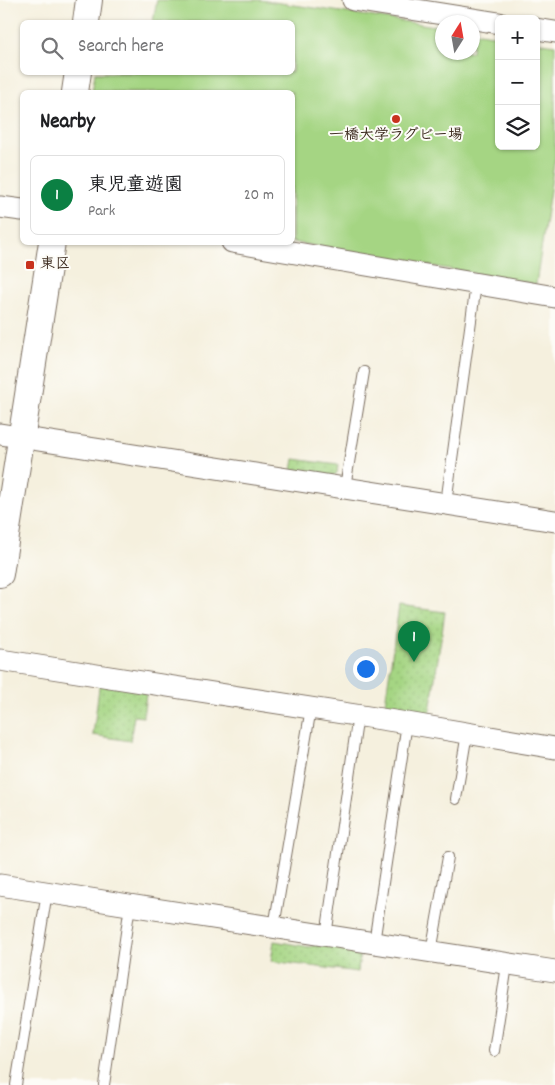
<!DOCTYPE html>
<html lang="en">
<head>
<meta charset="utf-8">
<style>
  body { margin:0; font-family:Dekko,"Klee One",sans-serif; background:#f6f6f6; color:#202124 }
  .controls { position:absolute; right:15px; top:15px; display:grid; overflow:hidden; border-radius:8px; box-shadow:0 1px 4px #0004 }
  .controls button { width:45px; height:45px; display:grid; place-items:center; padding:0; border:0; border-bottom:1px solid #e0e0e0; background:#fff; color:#202124; font:25px sans-serif }
  .compass { position:absolute; left:435px; top:15px; width:45px; height:45px; border-radius:50%; background:#fff; box-shadow:0 1px 4px #0004; rotate:11deg }
  .you { position:absolute; left:365px; top:668px; width:18px; height:18px; margin:-12px; border:4px solid #fff; border-radius:50%; background:#1a73e8; box-shadow:0 0 0 8px #1a73e833 }
  .badge { display:grid; place-items:center; width:32px; height:32px; border-radius:50%; background:#0b8043; color:#fff; font-size:16px; font-weight:700 }
  .pin { position:absolute; translate:-50% -41px; filter:drop-shadow(0 1px 2px #0008) }
  .pin::after { content:''; position:absolute; top:26px; width:18px; height:15px; background:inherit; clip-path:polygon(0 0,100% 0,50% 100%) }
  .list { margin:0; padding:0; list-style:none }
  h2 { display:flex; justify-content:space-between; align-items:center; height:65px; margin:0; padding:0 20px; font-size:21px }
  h2 small { font-size:16px; font-weight:400; color:#757577 }
  .list li { display:grid; grid-template-columns:32px 1fr auto; gap:15px; align-items:center; box-sizing:border-box; height:80px; margin:0 10px 10px; padding:0 10px; border:1px solid #e0e0e0; border-radius:8px }
  .list b { display:block; font-size:19px; white-space:nowrap }
  .list p { margin:0; font-size:16px; white-space:nowrap; color:#757577 }
  .list em { font-size:16px; font-style:normal; color:#757577 }
  .icon { flex:none; width:28px; height:28px; fill:none; stroke:currentColor; stroke-width:2; stroke-linecap:round; stroke-linejoin:round }
  .map { position:relative; flex:none; width:555px; height:1085px; overflow:hidden }
  .search { position:absolute; background:#fff; box-shadow:0 1px 4px #0004; left:20px; top:20px; width:275px; height:55px; display:flex; align-items:center; gap:12px; box-sizing:border-box; padding:0 18px; border-radius:8px; color:#757577; font-size:19px }
  .panel { position:absolute; background:#fff; box-shadow:0 1px 4px #0004; left:20px; top:90px; width:275px; height:155px; border-radius:8px }
  .map>svg:first-child { display:block }
</style>
</head>
<body>
<div class="map">
<svg width="555" height="1085" viewBox="0 0 555 1085">
  <defs>
    <pattern id="park-dots" width="8" height="8" patternUnits="userSpaceOnUse" patternTransform="scale(1.25)"><rect width="8" height="8" fill="#a5d583"/><path d="M2 2h.1M6 6h.1" fill="none" stroke="#8fb771" stroke-width="1.8" stroke-linecap="round"/></pattern>
  </defs>
  <rect width="100%" height="100%" fill="#fdfcf7"/>
  <filter id="ink" filterUnits="userSpaceOnUse"><feTurbulence type="fractalNoise" baseFrequency=".02" numOctaves="2"/><feDisplacementMap in="SourceGraphic" scale="10" xChannelSelector="R" yChannelSelector="G"/><feConvolveMatrix kernelMatrix="1 2 1 2 8 2 1 2 1" color-interpolation-filters="sRGB"/></filter>
  <filter id="wash" filterUnits="userSpaceOnUse"><feTurbulence type="fractalNoise" baseFrequency=".0096" numOctaves="4" result="noise"/><feDisplacementMap in="SourceGraphic" scale="20" xChannelSelector="R" yChannelSelector="G"/><feGaussianBlur stdDeviation="1.12" result="paint"/><feColorMatrix in="noise" values="0 0 0 0 0 0 0 0 0 0 0 0 0 0 0 0 0 1.4 0 .05"/><feComposite in="paint" operator="in"/></filter>
  <g filter="url(#wash)">
    <rect width="100%" height="100%" fill="#f5f0de"/>
    <!-- park -->
    <path fill="url(#park-dots)" stroke="#708050" d="M294 459 338 465 337 473 331 478 292 471Z
      M399 606 445 612 429 718 384 711Z
      M100 680 147 687 143 717 134 716 130 741 93 735Z
      M274 941 310 947 319 943 356 947 360 953 358 972 271 961Z"/>
    <!-- pitch -->
    <path fill="#a5d583" stroke="#708050" d="M157 0H260L442 27V52H472L473 32 499 36V146H536V42L555 45V157L536 284 292 242V92H92L95 73 292 72V22H153Z"/>
  </g>
  <g filter="url(#ink)">
    <g fill="none" stroke-linecap="round" stroke-linejoin="round">
      <!-- service casing -->
      <g stroke="#7c6f61" stroke-width="12">
        <path id="service" d="M345 487 364 372
          M446 503 476 284
          M456 799 467 733
          M274 927 311 708
          M326 936 358 715
          M374 943 407 723
          M431 952 448 857
          M494 1051 507 965
          M16 1085 47 892
          M104 1085 130 905"/>
      </g>
      <!-- minor casing -->
      <g stroke="#7c6f61" stroke-width="23">
        <path id="minor" d="M353 0 499 23
          M536 29 555 32
          M0 207 22 210
          M232 242 555 297
          M0 434 555 521
          M0 660 407 723 555 748
          M0 885 555 971"/>
      </g>
      <!-- tertiary casing -->
      <g stroke="#7c6f61" stroke-width="28">
        <path id="tertiary" d="M86 22 89 0
          M75 92 78 72
          M0 574 52 242"/>
      </g>
      <!-- service -->
      <use href="#service" stroke="#fff" stroke-width="10"/>
      <!-- minor -->
      <use href="#minor" stroke="#fff" stroke-width="21"/>
      <!-- tertiary -->
      <use href="#tertiary" stroke="#fff" stroke-width="26"/>
    </g>
  </g>
  <!-- markers -->
  <g fill="#c8321e" stroke="#fdfcf7" stroke-width="2">
    <circle cx="396" cy="119" r="5"/>
    <rect x="25" y="260" width="10" height="10" rx="2.5"/>
  </g>
  <g text-anchor="middle" dominant-baseline="central" stroke-width="4" stroke-linejoin="round" paint-order="stroke">
    <!-- poi labels -->
    <g font-size="15" font-weight="bold" fill="#3b2a1e" stroke="#fdfcf7">
      <text x="396" y="136">一橋大学ラグビー場</text>
      <text x="40" y="265" text-anchor="start">東区</text>
    </g>
  </g>
</svg>
<div class="controls">
<button>+</button>
<button>−</button>
<button><svg class="icon" aria-label="layers" viewBox="0 0 24 24"><path d="M12 4l9 5-9 5-9-5zM3 14l9 5 9-5"/></svg></button>
</div>
<svg class="compass" viewBox="-18 -18 36 36"><path d="M0-13l5 13h-10z" fill="#e53935"/><path d="M0 13l5-13h-10z" fill="#757577"/></svg>
<div class="you"></div>
<div class="pin badge" style="left:414px;top:662px">1</div>
<div class="search"><svg class="icon" aria-label="search" viewBox="0 0 24 24"><circle cx="10" cy="10" r="6"/><path d="M15 15l6 6"/></svg>Search here</div>
<section class="panel">
<h2>Nearby<small></small></h2>
<ul class="list">
<li><span class="badge">1</span><div><b>東児童遊園</b><p>Park</p></div><em>20 m</em></li>
</ul>
</section>
</div>
</body>
</html>
